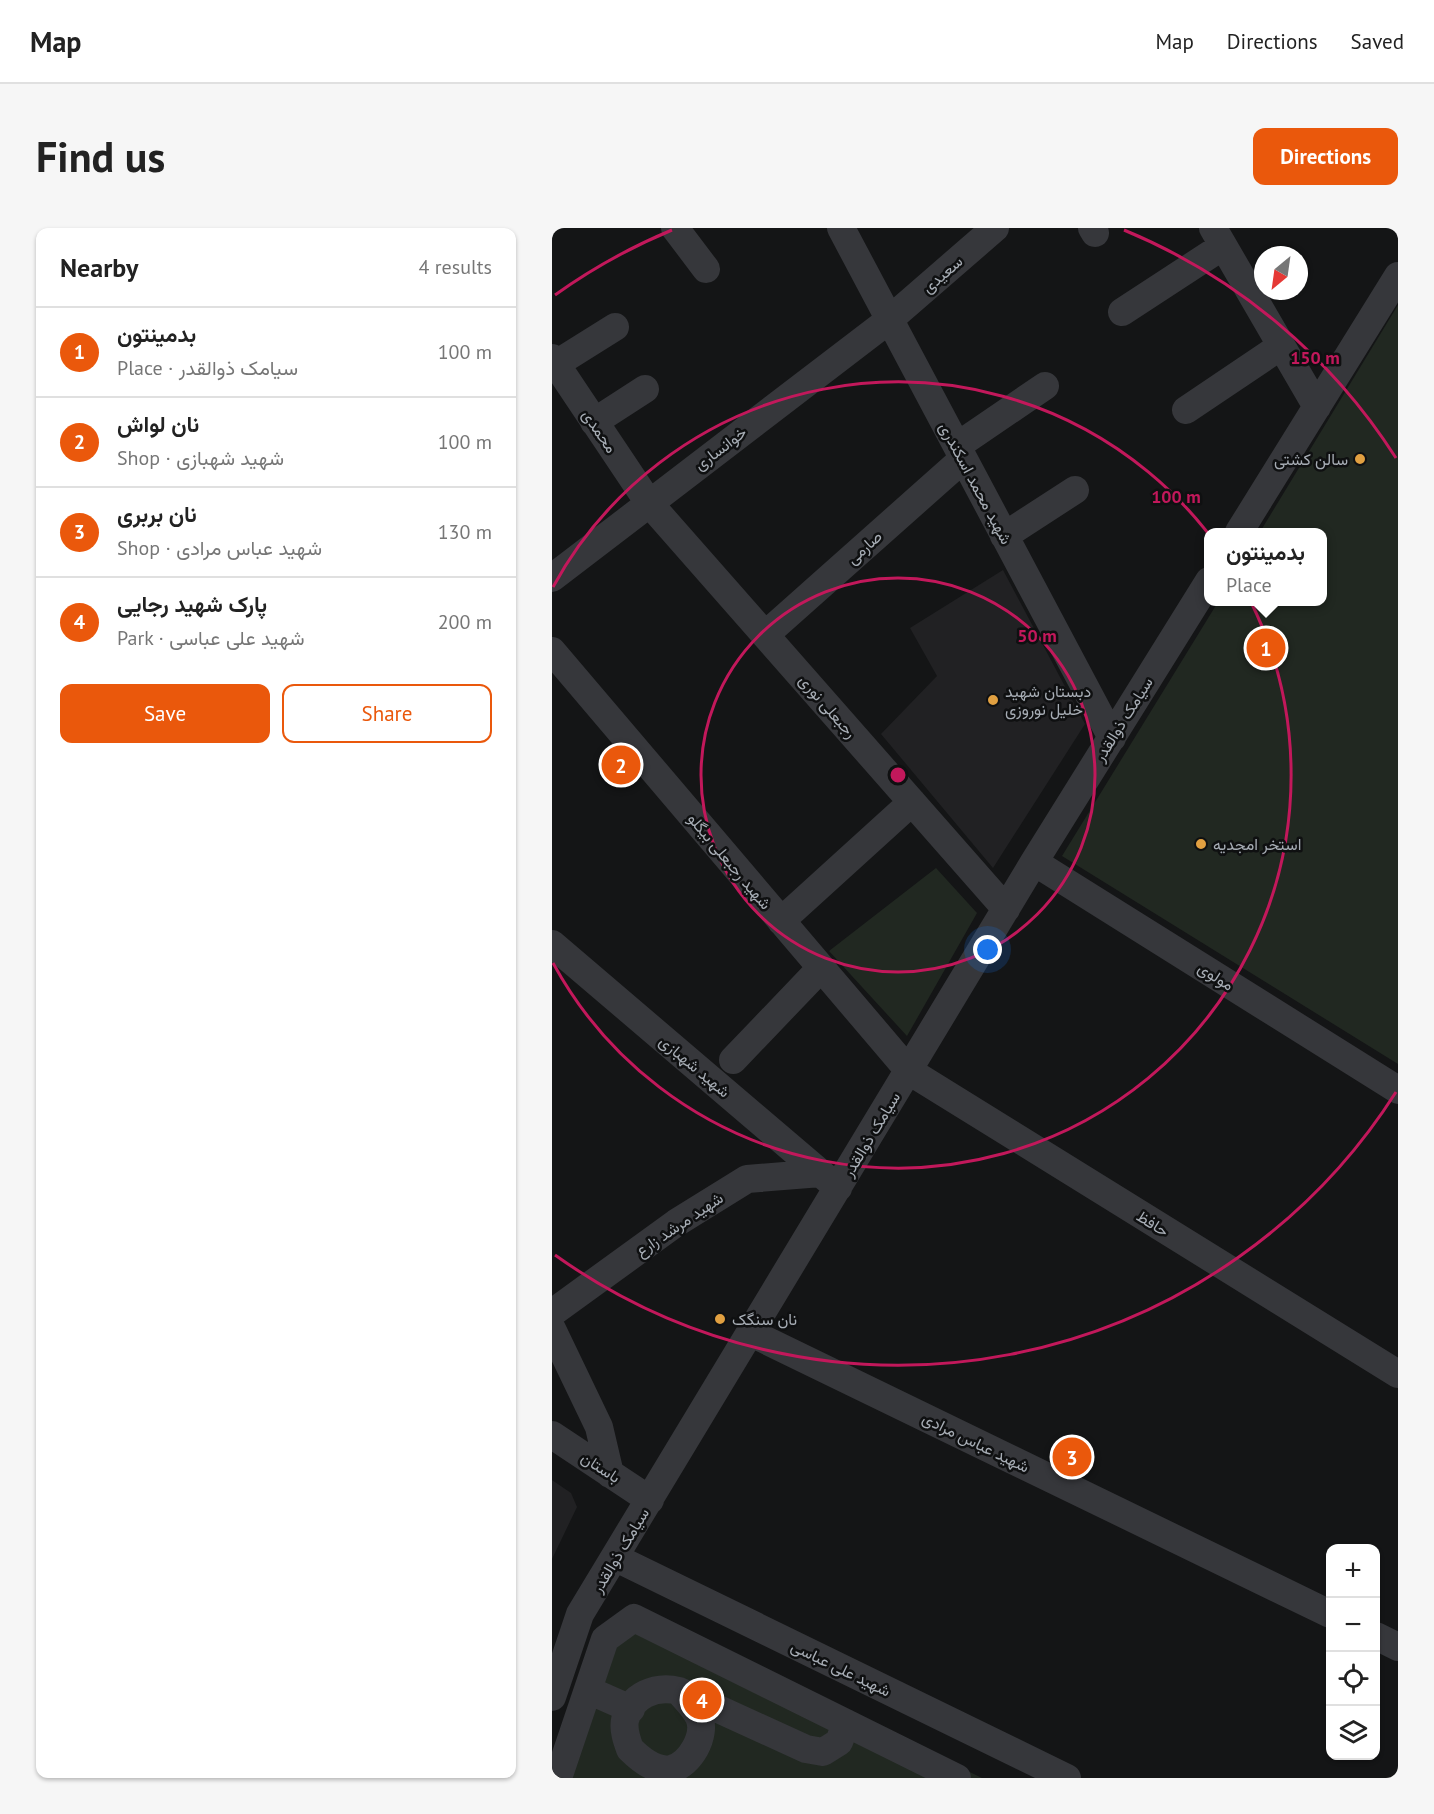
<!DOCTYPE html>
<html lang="en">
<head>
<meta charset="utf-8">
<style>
  body { margin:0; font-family:"PT Sans",Vazirmatn,sans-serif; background:#f6f6f6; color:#222 }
  .controls { position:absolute; right:18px; bottom:18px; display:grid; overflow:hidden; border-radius:12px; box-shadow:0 2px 4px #0004 }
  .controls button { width:54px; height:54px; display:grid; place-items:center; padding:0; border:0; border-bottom:2px solid #e0e0e0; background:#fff; color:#222; font:30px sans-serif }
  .compass { position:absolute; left:702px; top:18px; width:54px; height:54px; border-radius:50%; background:#fff; box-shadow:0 2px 4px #0004; rotate:209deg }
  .you { position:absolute; left:436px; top:722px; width:21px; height:21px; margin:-15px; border:4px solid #fff; border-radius:50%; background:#1a73e8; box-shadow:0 0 0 9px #1a73e833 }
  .badge { display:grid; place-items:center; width:39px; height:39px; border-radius:50%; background:#ea580c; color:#fff; font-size:20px; font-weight:700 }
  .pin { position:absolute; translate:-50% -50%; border:3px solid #fff; box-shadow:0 2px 6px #0006 }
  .popup { position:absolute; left:652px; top:300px; width:123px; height:78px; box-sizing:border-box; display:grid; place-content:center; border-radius:12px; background:#fff; filter:drop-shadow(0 2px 4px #0005); font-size:20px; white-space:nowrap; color:#767676 }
  .popup b { font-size:22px; color:#222 }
  .popup::after { content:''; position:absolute; left:50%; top:100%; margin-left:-12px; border:12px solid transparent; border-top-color:#fff }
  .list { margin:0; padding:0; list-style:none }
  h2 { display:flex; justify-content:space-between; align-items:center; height:78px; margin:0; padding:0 24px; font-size:26px }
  h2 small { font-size:20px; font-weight:400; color:#767676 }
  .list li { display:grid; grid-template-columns:39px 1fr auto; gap:18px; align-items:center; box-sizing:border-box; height:90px; padding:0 24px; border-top:2px solid #e0e0e0 }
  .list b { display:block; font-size:22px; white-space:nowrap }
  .list p { margin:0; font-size:20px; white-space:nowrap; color:#767676 }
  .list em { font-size:20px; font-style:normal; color:#767676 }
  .actions { display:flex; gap:12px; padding:18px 24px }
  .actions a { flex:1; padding:14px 0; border:2px solid #ea580c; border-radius:12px; text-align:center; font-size:21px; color:#ea580c }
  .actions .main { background:#ea580c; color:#fff }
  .icon { flex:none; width:33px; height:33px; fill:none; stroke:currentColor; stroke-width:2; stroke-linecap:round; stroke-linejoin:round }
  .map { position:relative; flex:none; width:846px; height:1550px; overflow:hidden; border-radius:12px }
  header { display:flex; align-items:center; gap:36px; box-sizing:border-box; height:84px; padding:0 30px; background:#fff; border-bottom:2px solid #e0e0e0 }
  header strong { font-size:28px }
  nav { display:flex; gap:33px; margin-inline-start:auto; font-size:21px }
  .intro { display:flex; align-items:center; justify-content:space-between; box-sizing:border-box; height:144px; padding:0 36px }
  h1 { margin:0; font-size:42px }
  .button { padding:15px 27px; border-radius:12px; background:#ea580c; color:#fff; font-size:21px; font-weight:700 }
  main { display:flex; gap:36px; padding:0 36px }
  aside { flex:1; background:#fff; border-radius:12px; box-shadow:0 2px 4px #0004 }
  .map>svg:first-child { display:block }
</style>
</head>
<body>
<header>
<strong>Map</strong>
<nav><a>Map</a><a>Directions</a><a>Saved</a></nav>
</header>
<div class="intro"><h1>Find us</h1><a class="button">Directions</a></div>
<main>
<aside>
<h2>Nearby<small>4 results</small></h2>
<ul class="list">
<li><span class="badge">1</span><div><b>بدمینتون</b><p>Place · سیامک ذوالقدر</p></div><em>100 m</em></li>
<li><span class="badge">2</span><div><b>نان لواش</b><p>Shop · شهید شهبازی</p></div><em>100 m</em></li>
<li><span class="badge">3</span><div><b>نان بربری</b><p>Shop · شهید عباس مرادی</p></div><em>130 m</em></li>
<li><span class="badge">4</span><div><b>پارک شهید رجایی</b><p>Park · شهید علی عباسی</p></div><em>200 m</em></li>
</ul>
<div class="actions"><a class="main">Save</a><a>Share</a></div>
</aside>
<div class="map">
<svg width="846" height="1550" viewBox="0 0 846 1550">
  <rect width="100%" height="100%" fill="#141516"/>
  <!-- built -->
  <path fill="#212123" d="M451 342 533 496 441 640 329 506 385 448 358 400Z
    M0 1252 19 1265 25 1279 0 1331Z"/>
  <!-- green -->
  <path fill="#212821" d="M846 77V836L510 628 666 374H771V304H708Z
    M384 640 425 685 355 808 277 723Z
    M81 1379 430 1550H4Z"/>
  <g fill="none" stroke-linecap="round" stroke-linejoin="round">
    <!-- minor -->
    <path stroke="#36373b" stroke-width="28" d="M123 0 154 41
      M289 0 560 510
      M540 0 543 5
      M661 0 765 179
      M570 84 671 18
      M0 130 97 275 454 681
      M4 136 63 99
      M634 182 729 118
      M42 194 93 161
      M405 218 493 158
      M687 304 846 48
      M452 308 523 262
      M0 350 337 92 443 0
      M213 407 411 231
      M0 423 357 843 846 1146
      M482 634 846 862
      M229 693 360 574
      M0 716 286 960
      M181 832 269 740
      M0 1085 124 995 195 951 269 945
      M0 1101 47 1199 58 1246
      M199 1105 778 1386
      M0 1207 98 1272
      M64 1330 515 1550
      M824 1408 846 1419
      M36 1462 79 1481
      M127 1463C133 1471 142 1479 147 1489 155 1507 138 1537 119 1541 103 1544 88 1531 78 1521 75 1513 71 1502 73 1492 79 1467 104 1457 127 1463L254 1521 271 1524 287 1514 294 1495
      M0 1469 28 1386 482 634 657 353
      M6 1550 53 1411 82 1390 405 1550"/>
  </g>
  <!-- distance rings -->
  <g fill="none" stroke="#c2185b" stroke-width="3">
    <circle cx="346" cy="547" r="197"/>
    <path d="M1 359A393 393 0 1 1 1 735"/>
    <path d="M844 864A590 590 0 0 1 3 1027M3 67A590 590 0 0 1 120 2M572 2A590 590 0 0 1 844 230"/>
  </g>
  <!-- markers -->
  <g fill="#e1a041" stroke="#0f1011" stroke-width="2">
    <circle cx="808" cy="231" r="6"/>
    <circle cx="441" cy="472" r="6"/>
    <circle cx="649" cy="616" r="6"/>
    <circle cx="168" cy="1091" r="6"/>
  </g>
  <g text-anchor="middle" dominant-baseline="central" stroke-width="5" stroke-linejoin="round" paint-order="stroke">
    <!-- street labels -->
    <g font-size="16" fill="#a7adb5" stroke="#0f1011">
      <text transform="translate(390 46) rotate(-41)">سعیدی</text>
      <text transform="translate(48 203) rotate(56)">محمدی</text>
      <text transform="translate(168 220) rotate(-37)">خوانساری</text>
      <text transform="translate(424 255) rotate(62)">شهید محمد اسکندری</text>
      <text transform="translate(312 319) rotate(-42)">صارمی</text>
      <text transform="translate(276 478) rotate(49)">رجبعلی نوری</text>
      <text transform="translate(571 491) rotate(-58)">سیامک ذوالقدر</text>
      <text transform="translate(178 633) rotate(50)">شهید رجبعلی بیگلو</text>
      <text transform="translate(664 748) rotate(32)">مولوی</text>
      <text transform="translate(143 838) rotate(40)">شهید شهبازی</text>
      <text transform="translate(319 906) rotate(-59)">سیامک ذوالقدر</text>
      <text transform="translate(601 995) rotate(32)">حافظ</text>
      <text transform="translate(127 996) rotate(-34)">شهید مرشد زارع</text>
      <text transform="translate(424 1214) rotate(26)">شهید عباس مرادی</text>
      <text transform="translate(49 1239) rotate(33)">باستان</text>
      <text transform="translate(68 1322) rotate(-59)">سیامک ذوالقدر</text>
      <text transform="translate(289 1440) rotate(26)">شهید علی عباسی</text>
    </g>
    <!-- poi labels -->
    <g font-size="16" fill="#a7adb5" stroke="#0f1011" text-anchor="start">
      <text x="796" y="231" text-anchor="end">سالن کشتی</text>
      <text x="453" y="463">دبستان شهید<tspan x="453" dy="18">خلیل نوروزی</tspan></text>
      <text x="661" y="616">استخر امجدیه</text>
      <text x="180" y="1091">نان سنگک</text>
    </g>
  </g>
  <circle cx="346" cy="547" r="9" fill="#c2185b" stroke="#0f1011" stroke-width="3"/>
  <g font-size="18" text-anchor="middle" font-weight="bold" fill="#c2185b" stroke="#0f1011" stroke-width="5" stroke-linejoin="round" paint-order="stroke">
    <text x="763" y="136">150 m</text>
    <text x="624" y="275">100 m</text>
    <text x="485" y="414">50 m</text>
  </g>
</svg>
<div class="controls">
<button>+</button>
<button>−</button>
<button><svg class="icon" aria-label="locate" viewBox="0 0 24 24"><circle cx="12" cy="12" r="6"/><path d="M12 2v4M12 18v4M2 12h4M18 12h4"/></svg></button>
<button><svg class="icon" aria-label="layers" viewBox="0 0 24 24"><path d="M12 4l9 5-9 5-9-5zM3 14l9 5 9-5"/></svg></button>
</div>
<svg class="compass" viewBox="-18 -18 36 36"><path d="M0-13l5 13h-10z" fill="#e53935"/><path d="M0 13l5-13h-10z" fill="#767676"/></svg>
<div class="you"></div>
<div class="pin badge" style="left:714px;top:420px">1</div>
<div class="popup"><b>بدمینتون</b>Place</div>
<div class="pin badge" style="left:69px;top:537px">2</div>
<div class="pin badge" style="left:520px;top:1229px">3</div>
<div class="pin badge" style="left:150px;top:1472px">4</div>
</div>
</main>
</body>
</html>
